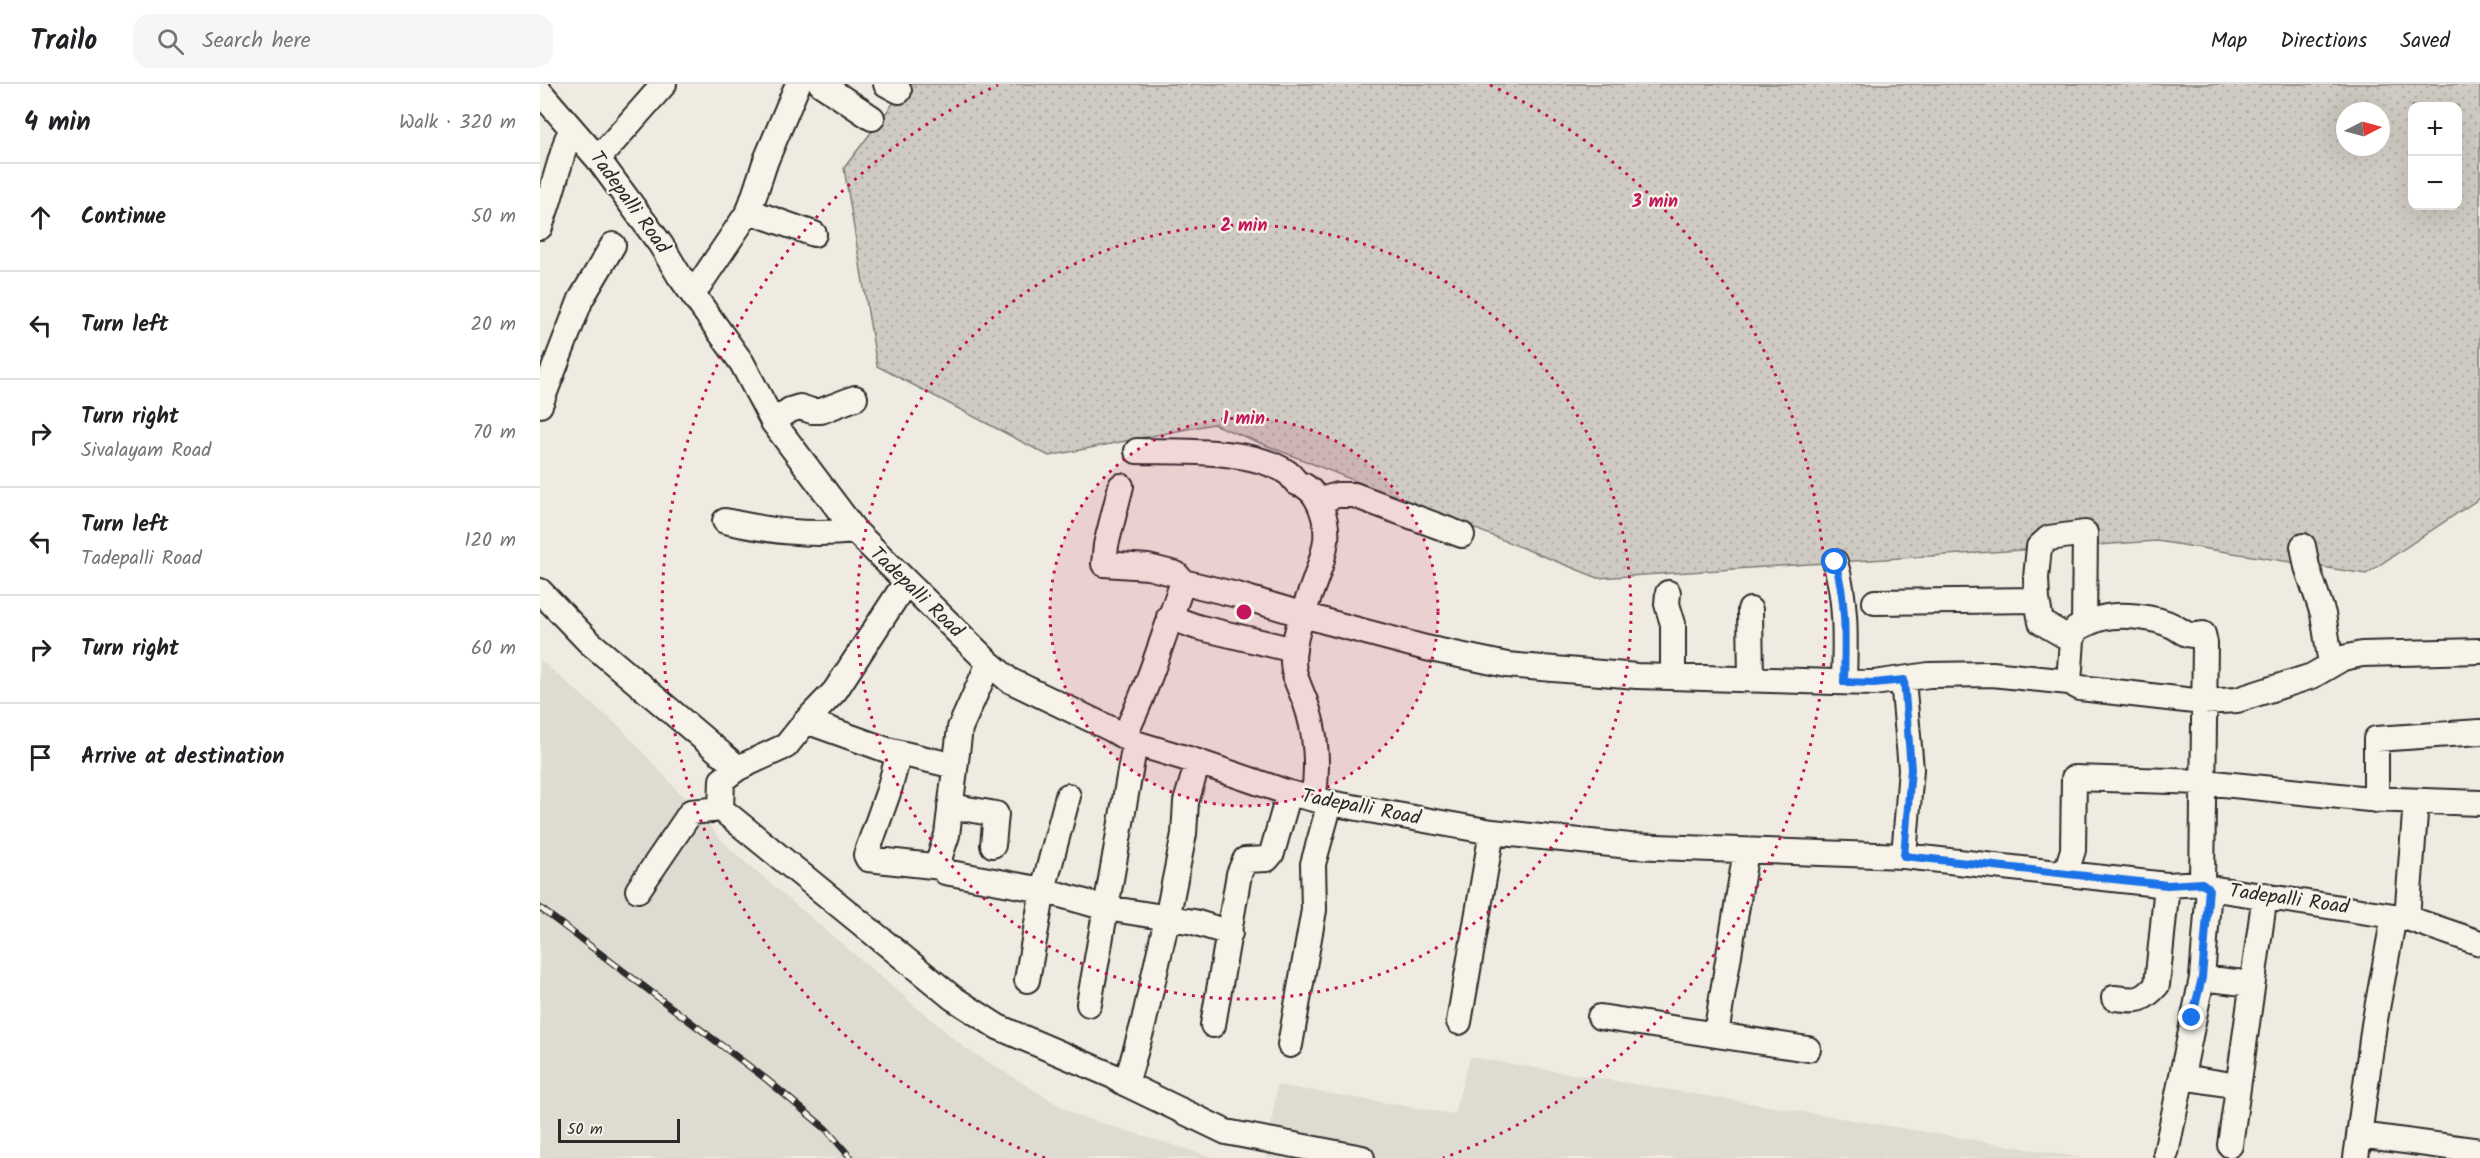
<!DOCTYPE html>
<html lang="en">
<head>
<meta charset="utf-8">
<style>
  body { margin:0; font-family:Kalam,sans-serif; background:#f6f6f6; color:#202124 }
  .controls { position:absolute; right:18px; top:18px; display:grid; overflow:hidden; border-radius:12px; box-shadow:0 6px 24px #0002 }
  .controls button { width:54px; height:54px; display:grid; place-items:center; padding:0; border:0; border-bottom:2px solid #e0e0e0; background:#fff; color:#202124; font:30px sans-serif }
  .compass { position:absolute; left:1796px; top:18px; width:54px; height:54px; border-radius:50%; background:#fff; box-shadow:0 6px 24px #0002; rotate:84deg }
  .scale { position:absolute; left:18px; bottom:15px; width:122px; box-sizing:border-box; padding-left:6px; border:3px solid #2b2b2b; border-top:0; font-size:16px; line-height:21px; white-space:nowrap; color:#2b2b2b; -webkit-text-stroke:4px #f7f3e8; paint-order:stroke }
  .stop { position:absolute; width:18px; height:18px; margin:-14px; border:4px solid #1a73e8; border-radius:50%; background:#fff }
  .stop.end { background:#1a73e8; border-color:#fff; box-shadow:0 2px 6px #0008 }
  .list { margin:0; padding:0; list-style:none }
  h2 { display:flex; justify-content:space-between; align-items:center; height:78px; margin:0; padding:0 24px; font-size:26px }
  h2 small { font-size:20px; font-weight:400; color:#757577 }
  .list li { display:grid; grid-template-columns:39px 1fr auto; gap:18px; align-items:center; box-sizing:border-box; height:108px; padding:0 24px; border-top:2px solid #e0e0e0 }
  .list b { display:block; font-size:22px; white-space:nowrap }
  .list p { margin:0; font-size:20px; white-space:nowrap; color:#757577 }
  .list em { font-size:20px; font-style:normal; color:#757577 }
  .icon { flex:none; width:33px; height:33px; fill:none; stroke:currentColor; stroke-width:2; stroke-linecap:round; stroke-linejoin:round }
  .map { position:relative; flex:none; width:1940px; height:1074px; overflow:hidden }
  header { display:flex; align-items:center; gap:36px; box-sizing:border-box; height:84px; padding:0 30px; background:#fff; border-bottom:2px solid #e0e0e0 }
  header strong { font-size:28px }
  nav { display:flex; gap:33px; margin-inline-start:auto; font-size:21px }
  .search { width:420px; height:54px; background:#f6f6f6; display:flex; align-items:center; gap:15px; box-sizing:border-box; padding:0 21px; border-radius:18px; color:#757577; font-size:22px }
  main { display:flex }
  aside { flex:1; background:#fff }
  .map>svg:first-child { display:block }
</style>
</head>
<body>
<header>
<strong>Trailo</strong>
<div class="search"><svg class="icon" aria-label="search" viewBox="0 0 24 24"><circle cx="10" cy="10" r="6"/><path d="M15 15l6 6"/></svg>Search here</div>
<nav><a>Map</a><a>Directions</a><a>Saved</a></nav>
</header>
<main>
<aside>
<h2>4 min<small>Walk · 320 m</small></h2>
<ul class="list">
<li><svg class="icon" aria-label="ahead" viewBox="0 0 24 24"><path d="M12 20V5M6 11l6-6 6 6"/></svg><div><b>Continue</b></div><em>50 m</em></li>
<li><svg class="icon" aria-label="left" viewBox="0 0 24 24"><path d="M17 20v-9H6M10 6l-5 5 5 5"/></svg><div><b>Turn left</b></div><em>20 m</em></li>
<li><svg class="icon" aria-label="right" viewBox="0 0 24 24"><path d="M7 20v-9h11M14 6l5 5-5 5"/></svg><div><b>Turn right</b><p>Sivalayam Road</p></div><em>70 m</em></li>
<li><svg class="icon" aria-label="left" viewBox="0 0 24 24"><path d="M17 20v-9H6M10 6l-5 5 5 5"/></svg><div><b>Turn left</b><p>Tadepalli Road</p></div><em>120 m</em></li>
<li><svg class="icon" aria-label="right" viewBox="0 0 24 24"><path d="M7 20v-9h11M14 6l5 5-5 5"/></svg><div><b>Turn right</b></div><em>60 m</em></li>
<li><svg class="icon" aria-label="arrive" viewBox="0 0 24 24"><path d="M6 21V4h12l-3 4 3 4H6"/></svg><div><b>Arrive at destination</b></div></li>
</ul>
</aside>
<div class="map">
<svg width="1940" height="1074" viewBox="0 0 1940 1074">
  <defs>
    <pattern id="grass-dots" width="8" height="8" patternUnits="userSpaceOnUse" patternTransform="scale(1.5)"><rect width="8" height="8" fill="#cfcbc2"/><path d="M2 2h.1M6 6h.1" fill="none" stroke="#b2aea7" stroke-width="1.8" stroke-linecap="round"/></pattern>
  </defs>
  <rect width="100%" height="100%" fill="#efebe0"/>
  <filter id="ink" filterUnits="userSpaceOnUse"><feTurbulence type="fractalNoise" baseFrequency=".0167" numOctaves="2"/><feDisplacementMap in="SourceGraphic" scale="12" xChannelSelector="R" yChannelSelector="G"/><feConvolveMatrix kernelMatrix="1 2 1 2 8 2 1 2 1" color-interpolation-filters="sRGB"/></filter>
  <g filter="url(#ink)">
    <!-- built -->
    <path fill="#dedbd1" d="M0 576 81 644 191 766 425 964 535 1031 675 1074H0Z
      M930 973 1543 1074H726L737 1001 914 1030Z"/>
    <!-- grass -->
    <path fill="url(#grass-dots)" stroke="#7d7b76" stroke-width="1.5" fill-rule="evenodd" d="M368 0H1940V414L1826 490 1617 457 1058 494 673 340 509 372 337 282 304 84ZM1872 22H1918V122H1872ZM1805 27H1841V63H1805Z"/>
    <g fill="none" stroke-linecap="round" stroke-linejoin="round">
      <!-- minor casing -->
      <g stroke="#2b2b2b" stroke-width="28">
        <path id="minor" d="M281 0 332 34
          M346 0 359 7
          M0 8 58 75 121 161 139 191 202 279 233 338 315 447 449 579 469 596 571 645 595 659 658 678 749 709 790 719 952 748 1090 762 1364 772 1627 801 1662 799 1669 804 1867 834 1940 859
          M58 75 124 0
          M0 116 8 119 27 55
          M209 127 274 150
          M0 143 8 119
          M153 210 209 127 226 76 258 0
          M0 321 41 215 73 161
          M233 338 250 326 260 323 272 327H281L315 314
          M597 367C639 368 713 364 748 389 752 392 754 396 757 399 762 402 761 399 766 403 780 412 788 439 786 456 781 496 753 536 753 578 753 592 760 604 765 617 776 647 779 683 773 715
          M581 402 566 461 564 480 608 483 636 490 643 498 697 511 788 538 886 564 967 581 1097 592 1294 598 1334 599 1389 591 1452 590 1529 598 1540 604 1663 618 1697 616 1772 592 1803 574 1822 570 1940 567
          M778 417 797 411H814L922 451
          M185 437C231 447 267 452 315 447
          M1763 462 1767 483 1783 530 1791 580
          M1295 478C1307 517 1305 559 1304 598
          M0 507 48 557 198 684
          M1128 509 1127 520 1133 540V593
          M1497 516 1496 494 1499 463 1509 454 1545 449 1544 541
          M1335 518 1497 516 1501 538 1532 556 1536 545C1544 541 1553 536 1562 534 1581 529 1615 533 1633 542 1646 549 1645 553 1663 550L1665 559 1662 799
          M1210 526 1211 596
          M629 533 657 543 754 566
          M449 579 420 644 407 751 400 772V779L405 788 503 806 566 824 654 838 690 849
          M1363 596 1371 685 1364 772
          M1529 598 1532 556
          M266 637 347 666 415 682
          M584 652C609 603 624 549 643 498
          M359 669 349 706 326 771 328 775 402 783
          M1836 716V655L1940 648
          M410 722 456 730 453 761
          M181 725 413 914 458 943 573 992 586 1000 686 1048 822 1074
          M1526 788 1533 766 1534 694 1664 698 1829 715 1940 719
          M98 806 151 728 181 725 182 696 198 684 246 662 266 637 295 607 366 498
          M1867 834 1876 717
          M1662 894 1712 900
          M487 896 503 806 528 712
          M1574 914C1596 916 1601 919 1617 901L1627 801
          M549 920 595 659
          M1060 933 1268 965
          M919 938 952 748
          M673 941 699 790 705 776 727 775 732 769 749 709
          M1176 950 1206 767
          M750 961 774 826 773 780 790 719
          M1642 993 1698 1002
          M586 1000 603 941 627 835 644 750 646 718 658 678
          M1820 1051 1940 1067
          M1690 1061 1725 811
          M1626 1069 1662 894 1669 804
          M1816 1074 1834 941 1854 832"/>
      </g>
      <!-- minor -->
      <use href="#minor" stroke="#f7f3e8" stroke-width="24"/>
      <!-- rail casing -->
      <g stroke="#2b2b2b" stroke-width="7">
        <path id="rail" d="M0 824 226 995 286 1045 311 1074"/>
      </g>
      <!-- rail -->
      <use href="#rail" stroke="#f7f3e8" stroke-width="4.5" stroke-dasharray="14" stroke-linecap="butt"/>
    </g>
  </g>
  <g fill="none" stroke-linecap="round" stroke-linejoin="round" filter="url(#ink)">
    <!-- route -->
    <path stroke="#1a73e8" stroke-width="8" d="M1295 478C1307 517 1305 559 1304 598L1334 599 1364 596 1371 685 1364 772 1627 801 1662 799 1669 804 1662 894 1652 934"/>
  </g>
  <!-- distance rings -->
  <circle cx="704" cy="528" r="194" fill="#c2185b" fill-opacity=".12"/>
  <g fill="none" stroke="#c2185b" stroke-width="3" stroke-dasharray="3 6">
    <circle cx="704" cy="528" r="194"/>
    <circle cx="704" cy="528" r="387"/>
    <path d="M505 1074A581 581 0 0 1 458 1M950 1A581 581 0 0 1 903 1074"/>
  </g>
  <g text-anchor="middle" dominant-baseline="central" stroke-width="4.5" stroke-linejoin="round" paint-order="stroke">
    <!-- street labels -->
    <g font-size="20" fill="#2b2b2b" stroke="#f7f3e8">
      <text transform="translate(89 119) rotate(54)">Tadepalli Road</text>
      <text transform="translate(376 509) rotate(44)">Tadepalli Road</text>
      <text transform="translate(821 724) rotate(11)">Tadepalli Road</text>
      <text transform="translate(1749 816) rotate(8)">Tadepalli Road</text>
    </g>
  </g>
  <circle cx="704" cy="528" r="9" fill="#c2185b" stroke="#f7f3e8" stroke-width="3"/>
  <g font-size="18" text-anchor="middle" font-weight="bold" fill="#c2185b" stroke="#f7f3e8" stroke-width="4.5" stroke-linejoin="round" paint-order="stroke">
    <text x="1115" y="123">3 min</text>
    <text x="704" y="147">2 min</text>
    <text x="704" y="340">1 min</text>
  </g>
</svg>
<div class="controls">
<button>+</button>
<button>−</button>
</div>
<svg class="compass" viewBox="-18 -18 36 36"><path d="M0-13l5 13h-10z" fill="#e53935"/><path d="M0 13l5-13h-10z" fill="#757577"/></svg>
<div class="scale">50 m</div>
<div class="stop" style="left:1295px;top:478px"></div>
<div class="stop end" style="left:1652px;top:934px"></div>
</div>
</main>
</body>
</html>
